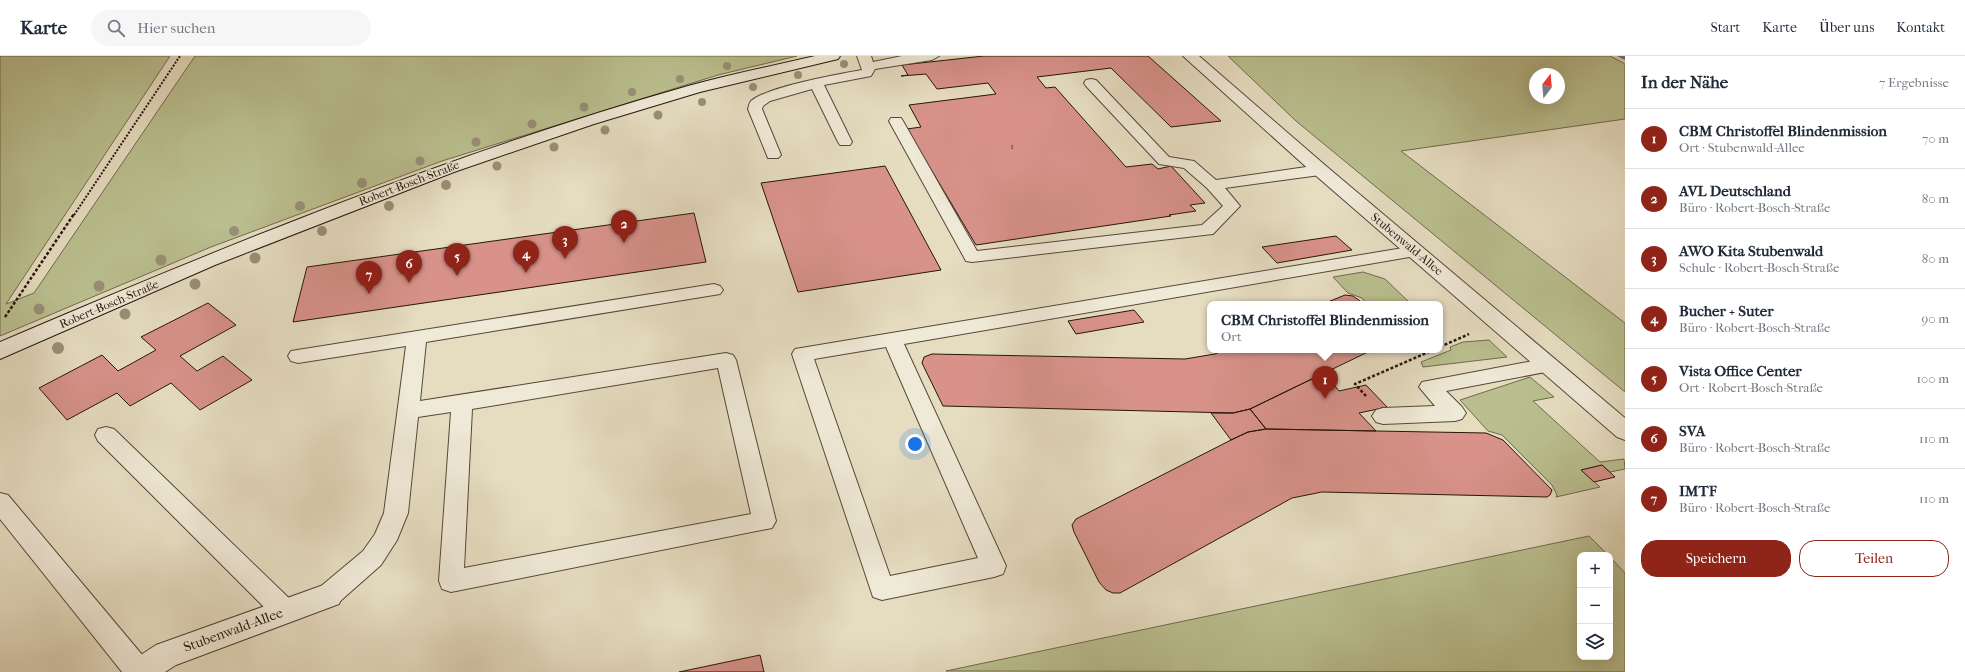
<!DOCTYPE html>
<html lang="de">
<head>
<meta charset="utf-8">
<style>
  body { margin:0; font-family:"IM FELL French Canon",serif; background:#f6f6f7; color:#1f2937 }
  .controls { position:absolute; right:12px; bottom:12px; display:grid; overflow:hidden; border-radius:8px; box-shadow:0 4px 16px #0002 }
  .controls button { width:36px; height:36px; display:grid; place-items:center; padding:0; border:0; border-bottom:1px solid #e0e1e3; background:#fff; color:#1f2937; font:20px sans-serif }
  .compass { position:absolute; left:1529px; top:12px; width:36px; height:36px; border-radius:50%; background:#fff; box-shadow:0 4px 16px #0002; rotate:16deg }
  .you { position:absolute; left:915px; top:388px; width:14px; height:14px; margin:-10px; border:3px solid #fff; border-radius:50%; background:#1a73e8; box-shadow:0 0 0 6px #1a73e833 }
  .badge { display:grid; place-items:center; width:26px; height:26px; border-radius:50%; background:#8f2418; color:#fff; font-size:13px; font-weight:700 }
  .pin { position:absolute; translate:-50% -33px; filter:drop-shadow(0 1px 2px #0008) }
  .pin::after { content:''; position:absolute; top:21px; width:14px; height:12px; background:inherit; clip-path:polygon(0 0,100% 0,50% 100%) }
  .popup { position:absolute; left:1207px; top:245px; width:236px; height:52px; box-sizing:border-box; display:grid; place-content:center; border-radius:8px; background:#fff; filter:drop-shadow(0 1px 3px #0005); font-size:13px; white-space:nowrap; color:#747a83 }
  .popup b { font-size:15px; color:#1f2937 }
  .popup::after { content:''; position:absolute; left:50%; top:100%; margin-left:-8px; border:8px solid transparent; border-top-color:#fff }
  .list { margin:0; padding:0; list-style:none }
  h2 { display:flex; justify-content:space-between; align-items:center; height:52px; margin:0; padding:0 16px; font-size:17px }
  h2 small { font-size:13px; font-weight:400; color:#747a83 }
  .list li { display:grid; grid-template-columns:26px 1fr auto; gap:12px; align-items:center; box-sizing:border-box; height:60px; padding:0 16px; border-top:1px solid #e0e1e3 }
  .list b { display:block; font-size:15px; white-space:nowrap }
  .list p { margin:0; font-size:13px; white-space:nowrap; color:#747a83 }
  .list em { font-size:13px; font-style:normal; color:#747a83 }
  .actions { display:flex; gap:8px; padding:12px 16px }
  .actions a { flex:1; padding:9px 0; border:1px solid #8f2418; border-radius:16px; text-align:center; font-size:14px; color:#8f2418 }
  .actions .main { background:#8f2418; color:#fff }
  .icon { flex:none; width:22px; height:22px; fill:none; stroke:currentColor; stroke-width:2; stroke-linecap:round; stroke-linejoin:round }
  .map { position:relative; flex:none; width:1625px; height:616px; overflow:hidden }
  header { display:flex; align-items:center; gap:24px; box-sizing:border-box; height:56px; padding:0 20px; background:#fff; border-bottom:1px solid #e0e1e3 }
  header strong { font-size:19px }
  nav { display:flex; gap:22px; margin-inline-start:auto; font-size:14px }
  .search { width:280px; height:36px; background:#f6f6f7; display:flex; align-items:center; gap:10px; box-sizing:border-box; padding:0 14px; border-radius:22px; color:#747a83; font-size:15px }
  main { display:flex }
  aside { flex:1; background:#fff }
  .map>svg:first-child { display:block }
</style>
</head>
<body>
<header>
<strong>Karte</strong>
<div class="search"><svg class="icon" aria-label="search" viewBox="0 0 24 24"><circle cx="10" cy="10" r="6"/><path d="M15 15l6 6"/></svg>Hier suchen</div>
<nav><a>Start</a><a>Karte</a><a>Über uns</a><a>Kontakt</a></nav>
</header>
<main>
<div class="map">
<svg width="1625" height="616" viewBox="0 0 1625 616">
  <rect width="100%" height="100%" fill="#e6ddc1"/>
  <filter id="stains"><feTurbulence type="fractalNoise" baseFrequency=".005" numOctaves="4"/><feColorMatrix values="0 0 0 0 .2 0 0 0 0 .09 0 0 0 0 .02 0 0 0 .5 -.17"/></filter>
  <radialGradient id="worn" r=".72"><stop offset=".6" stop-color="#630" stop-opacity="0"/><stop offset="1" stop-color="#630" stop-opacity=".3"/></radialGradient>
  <!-- green -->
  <path fill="#babf8f" stroke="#706a4c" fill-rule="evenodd" d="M0 0H170L6 248 34 237 195 0H797L718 19 442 105 211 191 0 280Z
    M1228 0H1610L1625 8V63L1401 95 1625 267V336L1296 65ZM1535 18H1559V42H1535Z
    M1363 216 1385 223 1411 248H1367L1362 242 1348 237 1333 221Z
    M1489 284 1507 301 1423 311 1421 306 1451 294 1450 291 1463 286Z
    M1530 321 1554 341 1533 345 1600 406 1624 403 1625 413 1610 416 1602 409 1582 414 1600 431 1556 441 1557 439 1552 429 1502 379 1488 375 1460 344Z
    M1589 480 1608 499H1580V601H1610V501L1625 517V616L946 615Z"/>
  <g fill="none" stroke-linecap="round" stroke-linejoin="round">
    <!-- stream -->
    <path fill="#6c7775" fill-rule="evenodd" d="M1617 0H1625V4Z"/>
  </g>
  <!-- building -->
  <path fill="#d8928a" stroke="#26150a" d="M984 0H1148L1221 65 1171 71 1111 12 1037 21 1046 32 1055 31 1126 111 1152 108 1158 113 1171 110 1205 147 1190 149 1196 155 1169 159 1171 160 976 189 907 73 921 71 909 49 996 38 988 27 937 33 926 18 901 20 908 19 902 9Z
    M885 110 941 214 798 236 761 127Z
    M694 157 706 206 293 266 307 211Z
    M1336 180 1352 194 1277 207 1262 191Z
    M1345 239 1353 240 1364 248H1323Z
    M208 247 236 269 180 300 197 315 223 300 252 324 200 354 171 327 130 350 117 337 67 364 39 332 102 299 118 315 156 294 141 281Z
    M1134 254 1144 266 1076 278 1068 265Z
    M1224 294H1372L1250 353 1233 357 943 350 922 307 924 301 932 298 1185 303 1215 298Z
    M1324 317 1339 335 1366 329 1387 351 1359 357 1376 375 1266 373 1250 353Z
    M1250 353 1266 373 1248 376 1231 384 1211 357H1233Z
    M1266 373 1486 377 1503 384 1552 434 1550 439 1547 441 1322 436 1292 442 1120 537H1113L1106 534 1099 526 1074 476 1072 469 1076 463 1231 384 1248 376Z
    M1602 409 1615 421 1594 426 1581 414Z
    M760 599 764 616H679Z"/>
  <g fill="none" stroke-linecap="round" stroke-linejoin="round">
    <!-- lane casing -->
    <g stroke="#564738" stroke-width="2">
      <path id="lane" d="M857 0H871L873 6 902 0H939L932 4 875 13 871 20 824 29 852 86 850 89H840L838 86 812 33 770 45 763 50 762 53 781 99 778 102H768L748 53C749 50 749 47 751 45 767 31 839 18 862 14Z
        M1091 23 1096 24 1169 101 1194 105 1216 124 1320 109 1326 111 1328 114 1326 117 1320 119 1225 132 1240 150 1213 178 972 206 966 205 889 65 891 62H901L903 65 977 195 1202 169 1223 150 1207 132 1184 112 1159 108 1086 30 1084 27 1086 24Z
        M1415 190 1421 191 1424 195 1421 199 904 288 1006 510 1003 518 994 521 882 544 873 541 792 298 795 293ZM886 291 978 502 890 520 814 303Z
        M714 228 720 230 723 234 720 238 426 286 420 345 726 297 733 299 736 304 776 465 772 472 451 536 442 533 439 525 451 356 418 361 408 457 397 484 381 509 338 547 329 550 320 547 316 539 320 531 363 495 375 478 384 457 406 290 298 307 291 305 288 300 291 295ZM718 312 751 458 464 512 472 353Z
        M1549 302 1556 304 1559 309 1556 314 1446 335 1462 351 1466 357 1462 363 1455 365 1383 368 1376 366 1372 360 1376 354 1383 352 1435 350 1419 331 1422 326Z
        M106 371 114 373 294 547 298 555 294 563 285 567 276 563 98 385 95 379 98 373Z
        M0 437 8 439 149 607 152 616H122L0 463Z"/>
    </g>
    <!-- street casing -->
    <g stroke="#564738" stroke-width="2">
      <path id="street" d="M1183 0H1199L1326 110 1625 362V384L1617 381 1314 118Z
        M329 527 339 530 343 539 339 548 176 609 165 616H125L130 606 156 589Z"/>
    </g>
    <!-- secondary casing -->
    <g stroke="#26150a" stroke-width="2">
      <path id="secondary" d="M815 0H840L838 3 700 36 594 68 454 116 215 209 0 303V286C225 190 452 97 688 30 730 18 773 10 815 0Z"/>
    </g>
    <!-- path-far1 -->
    <path stroke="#26150a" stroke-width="2" stroke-dasharray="2 1.5" stroke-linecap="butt" d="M74 159 180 0"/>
    <!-- path -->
    <path stroke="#26150a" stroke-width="2.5" stroke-dasharray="3 2" stroke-linecap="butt" d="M5 261 74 158
      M1440 291 1469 278
      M1366 340 1355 328 1433 294"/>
    <!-- lane -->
    <use href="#lane" fill="#efe9d7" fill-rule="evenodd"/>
    <!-- street -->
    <use href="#street" fill="#efe9d7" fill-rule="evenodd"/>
    <!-- secondary -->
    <use href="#secondary" fill="#efe9d7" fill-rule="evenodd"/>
  </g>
  <!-- trees -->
  <g fill="#998f76">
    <circle cx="844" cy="8" r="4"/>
    <circle cx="727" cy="10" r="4"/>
    <circle cx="798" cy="19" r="4"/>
    <circle cx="680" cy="23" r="4"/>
    <circle cx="753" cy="31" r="4"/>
    <circle cx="632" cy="36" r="4"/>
    <circle cx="702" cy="46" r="4"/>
    <circle cx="584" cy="51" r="4.5"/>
    <circle cx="658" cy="59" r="4.5"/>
    <circle cx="532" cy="68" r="4.5"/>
    <circle cx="605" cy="74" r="4.5"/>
    <circle cx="476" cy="86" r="4.5"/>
    <circle cx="554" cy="91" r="4.5"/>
    <circle cx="420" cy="105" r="4.5"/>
    <circle cx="497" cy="110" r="4.5"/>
    <circle cx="362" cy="127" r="5"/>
    <circle cx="446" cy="129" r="5"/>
    <circle cx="300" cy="150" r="5"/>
    <circle cx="389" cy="150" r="5"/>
    <circle cx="234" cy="175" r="5"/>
    <circle cx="322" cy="175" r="5"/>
    <circle cx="255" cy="202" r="5.5"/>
    <circle cx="161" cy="204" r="5.5"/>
    <circle cx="195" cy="228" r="5.5"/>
    <circle cx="99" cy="230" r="5.5"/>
    <circle cx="39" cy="253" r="5.5"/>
    <circle cx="125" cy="258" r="5.5"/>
    <circle cx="58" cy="292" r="6"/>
  </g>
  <g text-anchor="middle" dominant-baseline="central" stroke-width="3" stroke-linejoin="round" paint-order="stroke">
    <!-- far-number labels -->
    <g font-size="9" fill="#52342a">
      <text x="1012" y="90">1</text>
    </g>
    <!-- street labels -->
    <g font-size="12" fill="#26150a" stroke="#efe9d7">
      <text transform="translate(409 127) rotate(-21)">Robert-Bosch-Straße</text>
      <text transform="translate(1407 188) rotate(40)">Stubenwald-Allee</text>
      <text transform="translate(109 248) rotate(-23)">Robert-Bosch-Straße</text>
    </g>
    <!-- near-street labels -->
    <g font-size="14" fill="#26150a" stroke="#efe9d7">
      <text transform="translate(233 574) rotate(-20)">Stubenwald-Allee</text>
    </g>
  </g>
  <rect width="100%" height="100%" filter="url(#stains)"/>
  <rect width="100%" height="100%" fill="url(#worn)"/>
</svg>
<div class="controls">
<button>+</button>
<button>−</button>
<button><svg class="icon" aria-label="layers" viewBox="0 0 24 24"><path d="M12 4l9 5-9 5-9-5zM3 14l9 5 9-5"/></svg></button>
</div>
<svg class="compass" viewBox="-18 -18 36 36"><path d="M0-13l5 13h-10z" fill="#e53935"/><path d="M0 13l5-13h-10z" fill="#747a83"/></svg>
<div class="you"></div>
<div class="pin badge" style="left:1325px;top:343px">1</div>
<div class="popup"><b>CBM Christoffel Blindenmission</b>Ort</div>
<div class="pin badge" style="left:624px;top:187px">2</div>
<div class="pin badge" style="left:565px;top:203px">3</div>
<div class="pin badge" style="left:526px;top:217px">4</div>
<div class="pin badge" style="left:457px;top:220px">5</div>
<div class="pin badge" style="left:409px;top:227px">6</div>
<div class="pin badge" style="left:369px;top:238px">7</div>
</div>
<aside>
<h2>In der Nähe<small>7 Ergebnisse</small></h2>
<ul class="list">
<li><span class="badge">1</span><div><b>CBM Christoffel Blindenmission</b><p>Ort · Stubenwald-Allee</p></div><em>70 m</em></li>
<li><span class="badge">2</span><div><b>AVL Deutschland</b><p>Büro · Robert-Bosch-Straße</p></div><em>80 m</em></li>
<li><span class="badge">3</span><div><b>AWO Kita Stubenwald</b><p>Schule · Robert-Bosch-Straße</p></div><em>80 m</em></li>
<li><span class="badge">4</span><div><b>Bucher + Suter</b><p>Büro · Robert-Bosch-Straße</p></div><em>90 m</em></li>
<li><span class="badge">5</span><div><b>Vista Office Center</b><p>Ort · Robert-Bosch-Straße</p></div><em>100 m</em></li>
<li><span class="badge">6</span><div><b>SVA</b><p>Büro · Robert-Bosch-Straße</p></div><em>110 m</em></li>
<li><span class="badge">7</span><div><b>IMTF</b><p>Büro · Robert-Bosch-Straße</p></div><em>110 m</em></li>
</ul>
<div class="actions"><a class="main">Speichern</a><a>Teilen</a></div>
</aside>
</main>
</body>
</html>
